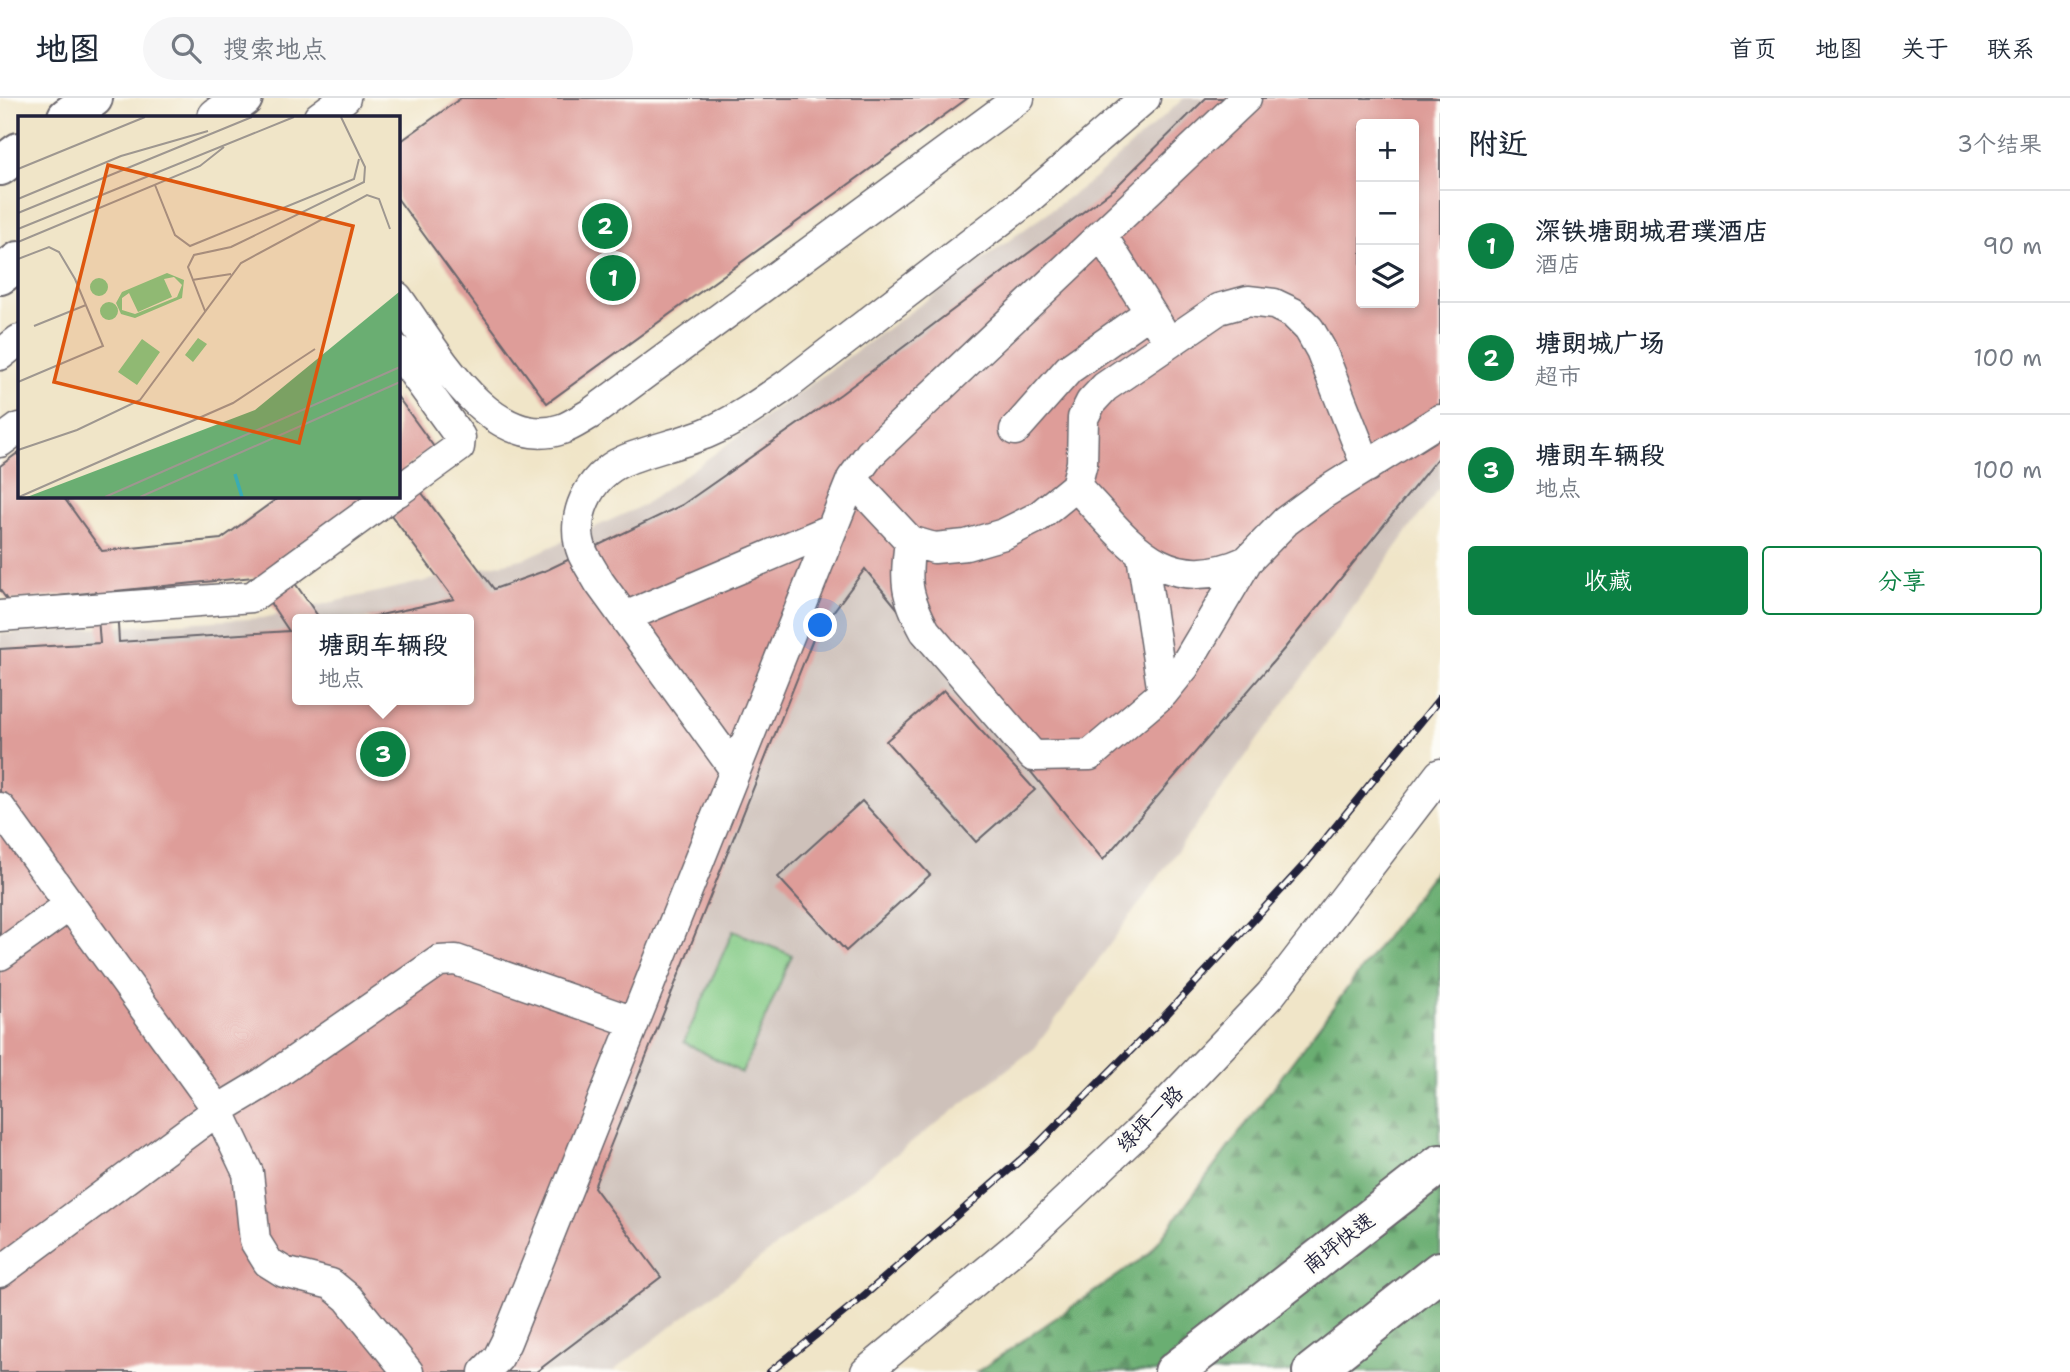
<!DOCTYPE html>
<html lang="zh">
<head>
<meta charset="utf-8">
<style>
  body { margin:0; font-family:"Shantell Sans","LXGW WenKai TC",sans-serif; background:#f6f6f7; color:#1f2937 }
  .controls { position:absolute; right:21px; top:21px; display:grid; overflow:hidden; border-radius:7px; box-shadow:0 4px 10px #0003 }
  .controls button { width:63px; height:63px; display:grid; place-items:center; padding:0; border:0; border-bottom:2px solid #e0e1e3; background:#fff; color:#1f2937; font:35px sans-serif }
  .you { position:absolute; left:821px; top:528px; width:24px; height:24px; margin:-18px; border:5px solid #fff; border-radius:50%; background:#1a73e8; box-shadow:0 0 0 10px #1a73e833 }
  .badge { display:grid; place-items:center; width:46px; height:46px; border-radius:50%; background:#0b8043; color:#fff; font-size:23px; font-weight:700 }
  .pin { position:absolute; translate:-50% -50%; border:4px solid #fff; box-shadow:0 2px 7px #0006 }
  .popup { position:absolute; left:292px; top:516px; width:182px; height:91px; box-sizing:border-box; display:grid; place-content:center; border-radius:7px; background:#fff; filter:drop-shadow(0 2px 5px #0005); font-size:23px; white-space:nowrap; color:#747a83 }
  .popup b { font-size:26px; color:#1f2937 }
  .popup::after { content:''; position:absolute; left:50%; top:100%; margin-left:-14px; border:14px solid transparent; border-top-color:#fff }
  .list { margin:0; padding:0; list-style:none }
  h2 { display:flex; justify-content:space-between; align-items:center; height:91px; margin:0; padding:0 28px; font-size:30px }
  h2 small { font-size:23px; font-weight:400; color:#747a83 }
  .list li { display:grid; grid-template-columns:46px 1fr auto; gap:21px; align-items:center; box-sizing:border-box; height:112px; padding:0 28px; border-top:2px solid #e0e1e3 }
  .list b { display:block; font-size:26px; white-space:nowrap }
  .list p { margin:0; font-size:23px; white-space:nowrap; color:#747a83 }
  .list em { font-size:23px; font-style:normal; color:#747a83 }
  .actions { display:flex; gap:14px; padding:21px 28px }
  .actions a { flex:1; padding:16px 0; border:2px solid #0b8043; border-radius:7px; text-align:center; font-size:24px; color:#0b8043 }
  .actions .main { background:#0b8043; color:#fff }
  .icon { flex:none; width:38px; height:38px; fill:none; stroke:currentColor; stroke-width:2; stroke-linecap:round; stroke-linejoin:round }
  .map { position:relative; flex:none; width:1440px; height:1274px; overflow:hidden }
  header { display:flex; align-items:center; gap:42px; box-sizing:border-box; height:98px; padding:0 35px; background:#fff; border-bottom:2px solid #e0e1e3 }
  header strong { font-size:33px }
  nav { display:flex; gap:38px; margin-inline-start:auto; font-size:24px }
  .search { width:490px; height:63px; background:#f6f6f7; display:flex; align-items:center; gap:18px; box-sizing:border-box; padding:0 24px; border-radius:38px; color:#747a83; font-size:26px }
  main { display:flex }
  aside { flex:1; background:#fff }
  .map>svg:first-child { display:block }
</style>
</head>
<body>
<header>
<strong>地图</strong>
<div class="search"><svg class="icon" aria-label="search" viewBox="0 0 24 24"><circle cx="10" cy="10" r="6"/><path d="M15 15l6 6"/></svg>搜索地点</div>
<nav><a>首页</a><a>地图</a><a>关于</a><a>联系</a></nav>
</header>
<main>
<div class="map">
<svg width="1440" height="1274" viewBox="0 0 1440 1274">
  <defs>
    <pattern id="forest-firs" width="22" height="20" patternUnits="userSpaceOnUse" patternTransform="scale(1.75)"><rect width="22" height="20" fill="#6aae72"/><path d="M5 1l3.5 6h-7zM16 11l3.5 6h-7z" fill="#578d5f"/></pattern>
  </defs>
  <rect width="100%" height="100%" fill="#fdfcf7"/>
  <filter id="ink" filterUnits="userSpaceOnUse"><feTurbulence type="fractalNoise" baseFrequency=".0143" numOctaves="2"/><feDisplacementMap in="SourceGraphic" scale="14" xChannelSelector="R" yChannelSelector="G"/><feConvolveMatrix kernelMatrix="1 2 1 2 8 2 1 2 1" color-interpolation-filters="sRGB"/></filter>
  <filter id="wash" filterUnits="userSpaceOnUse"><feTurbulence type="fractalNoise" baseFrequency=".00686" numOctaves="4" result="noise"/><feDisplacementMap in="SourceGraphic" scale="28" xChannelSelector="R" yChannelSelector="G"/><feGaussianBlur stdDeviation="1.57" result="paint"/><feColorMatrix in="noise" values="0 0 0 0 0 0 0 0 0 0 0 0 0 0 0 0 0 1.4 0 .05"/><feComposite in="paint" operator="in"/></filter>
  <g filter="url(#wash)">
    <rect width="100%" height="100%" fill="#f0e5c8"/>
    <!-- railway -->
    <path fill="#cec1ba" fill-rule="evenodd" d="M1184 0H1440V389L1035 950 612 1274H0V536L263 520 526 460 642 408 1094 81ZM1361 26H1414V205H1361ZM297 521H469V602H297Z"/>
    <!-- forest -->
    <path fill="url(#forest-firs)" stroke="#466856" stroke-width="2" d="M1440 766V1274H977L1149 1156Z"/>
    <!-- garden -->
    <path fill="#83ca85" stroke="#527660" stroke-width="2" d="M733 833 792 857 742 975 684 944Z"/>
    <g id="blocks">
      <!-- building -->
      <path fill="#de9d99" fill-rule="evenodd" d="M461 0H968L547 305 397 100V46Z
        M1206 0H1440V357L1284 551 1103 762 865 471 813 541 594 1089 661 1179 536 1274H0V551L100 545 96 494 8 503 0 492V368L19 354V397H62L102 453 221 441 282 397H367L278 461 320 521H297V602H469V521H362L454 501 376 397H397V298L434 349 404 371 494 491 547 472 682 407 841 296 1115 90ZM1361 26H1414V205H1361ZM253 479 289 533 119 544 116 493Z
        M944 592 1035 692 976 744 886 643Z
        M862 703 930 777 846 853 778 779Z"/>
    </g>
  </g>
  <g filter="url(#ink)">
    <use href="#blocks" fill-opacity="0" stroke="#6a666c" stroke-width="2"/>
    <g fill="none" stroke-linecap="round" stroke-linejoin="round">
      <!-- minor casing -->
      <g stroke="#6a666c" stroke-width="33">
        <path id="minor" d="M319 19 345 0
          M1102 138 1160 230
          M397 199C432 247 489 356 562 331 571 328 581 321 590 316L1019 0
          M397 252 460 339 459 349 397 394
          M0 257 19 242
          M1015 332 1069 271 1150 214
          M0 344 19 330
          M852 381 910 443 934 450 966 447 1004 436 1038 419 1076 388 1082 365 1083 320 1091 304 1105 289 1219 211 1248 203 1274 206 1293 215 1309 231 1321 252 1367 369
          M1076 388C1128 443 1163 501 1247 463
          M910 443C905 484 905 496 925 533L1033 658 1090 657 1163 595 1184 569 1247 463 1286 423 1324 395 1440 322
          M1142 457 1163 595
          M0 518 252 499 392 397
          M625 519 832 431
          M735 672 599 484C594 475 588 466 583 456 568 420 589 378 623 363 651 351 681 346 709 334 739 321 765 302 791 284L1022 106 1145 0
          M0 710 218 1012 248 1075 255 1143 268 1164 284 1174 331 1186 348 1200 408 1274
          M0 857 70 807
          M0 1174 218 1012 263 985 439 863 456 862 634 924
          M484 1274 498 1260 506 1244 852 381 870 356 1246 0
          M866 1274 1022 1144 1151 1022 1271 896 1440 676"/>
      </g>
      <!-- major casing -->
      <g stroke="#6a666c" stroke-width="42">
        <path id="major" d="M67 19 93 0
          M217 19 243 0
          M0 68 19 54
          M0 177 19 163"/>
      </g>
      <!-- highway casing -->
      <g stroke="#6a666c" stroke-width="42">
        <path id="highway" d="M1174 1274 1440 1066
          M1312 1274 1440 1173"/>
      </g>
      <!-- minor -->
      <use href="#minor" stroke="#fff" stroke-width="30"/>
      <!-- major -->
      <use href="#major" stroke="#fff" stroke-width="38"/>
      <!-- highway -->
      <use href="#highway" stroke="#fff" stroke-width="38"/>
      <!-- rail casing -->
      <g stroke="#22223b" stroke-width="8">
        <path id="rail" d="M770 1274 859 1202 1033 1051 1162 921 1306 765 1440 600"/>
      </g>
      <!-- rail -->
      <use href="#rail" stroke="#fdfcf7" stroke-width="5" stroke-dasharray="16" stroke-linecap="butt"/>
    </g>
  </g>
  <g text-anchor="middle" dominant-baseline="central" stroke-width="5" stroke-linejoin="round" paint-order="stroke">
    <!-- street labels -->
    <g font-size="21" fill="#22223b" stroke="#fdfcf7">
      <text transform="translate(1150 1021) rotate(-45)">绿坪一路</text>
      <text transform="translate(1339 1145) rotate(-38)">南坪快速</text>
    </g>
  </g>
  <!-- overview -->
  <g transform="translate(18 18)">
    <rect width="382" height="382" fill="#f0e5c8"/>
    <path d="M381 176V381H9L237 294Z" fill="#6aae72"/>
    <path d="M149 157 166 164 164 182 117 202 103 198 98 187 104 176ZM156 161 164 169 159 181 117 198 104 194V182L111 177 120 196 154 181 146 163ZM72 171a9 9 0 1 1 18 0a9 9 0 1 1-18 0ZM82 195a9 9 0 1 1 18 0a9 9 0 1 1-18 0ZM180 222 189 228 175 246 167 239ZM124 223 142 236 119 269 100 256Z" fill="#83ca85" fill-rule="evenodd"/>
    <path fill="none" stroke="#3aacb3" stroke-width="3.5" d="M217 358 224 381"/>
    <path fill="none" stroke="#9e9790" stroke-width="2" d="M0 53 127 1M137 69 157 119 172 130 336 63 341 43M0 83 103 40 190 15M0 97 234 1M0 113 276 1M0 126 182 50 206 31M0 143 31 131 41 136 57 163 85 230 0 266M174 164 213 158M187 195 170 151 176 139 213 131 346 66 347 51 323 1M16 210 68 189M0 334 59 314 122 284 223 147 349 79 361 83 372 113M1 381 215 287 297 233M87 381 382 251M122 381 382 266"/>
    <path fill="#de560e" fill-opacity="0.15" stroke="#de560e" stroke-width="3.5" d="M90 49 335 110 281 327 36 266Z"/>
    <rect width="382" height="382" fill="none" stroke="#22223b" stroke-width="3.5"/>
  </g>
</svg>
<div class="controls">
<button>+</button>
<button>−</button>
<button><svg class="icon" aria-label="layers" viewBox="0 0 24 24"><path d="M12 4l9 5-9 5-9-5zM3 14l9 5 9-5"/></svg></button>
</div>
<div class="you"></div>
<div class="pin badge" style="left:613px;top:180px">1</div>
<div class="pin badge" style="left:605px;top:128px">2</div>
<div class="pin badge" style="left:383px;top:656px">3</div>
<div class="popup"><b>塘朗车辆段</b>地点</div>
</div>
<aside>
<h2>附近<small>3个结果</small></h2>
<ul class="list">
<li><span class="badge">1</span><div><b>深铁塘朗城君璞酒店</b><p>酒店</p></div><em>90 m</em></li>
<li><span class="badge">2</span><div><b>塘朗城广场</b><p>超市</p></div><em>100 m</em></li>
<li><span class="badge">3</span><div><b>塘朗车辆段</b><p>地点</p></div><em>100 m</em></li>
</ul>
<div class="actions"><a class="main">收藏</a><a>分享</a></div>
</aside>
</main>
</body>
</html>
